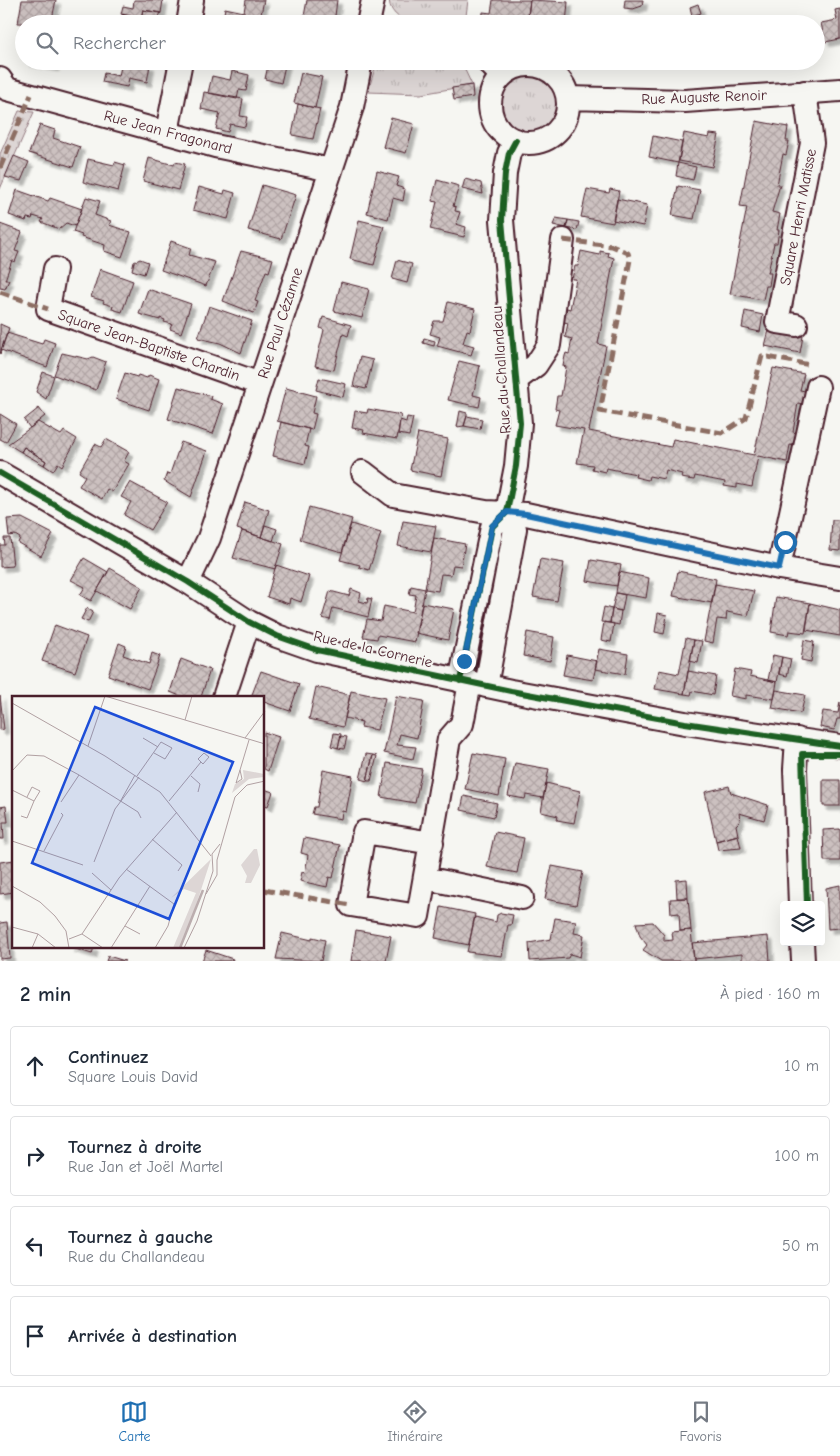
<!DOCTYPE html>
<html lang="fr">
<head>
<meta charset="utf-8">
<style>
  body { margin:0; font-family:"Comic Neue",sans-serif; background:#f2f2f3; color:#1f2937 }
  .controls { position:absolute; right:15px; bottom:15px; display:grid; overflow:hidden; border-radius:5px; box-shadow:0 5px 20px #0002 }
  .controls button { width:45px; height:45px; display:grid; place-items:center; padding:0; border:0; border-bottom:1px solid #e0e1e3; background:#fff; color:#1f2937; font:25px sans-serif }
  .stop { position:absolute; width:15px; height:15px; margin:-11px; border:4px solid #1f6fb2; border-radius:50%; background:#fff }
  .stop.end { background:#1f6fb2; border-color:#fff; box-shadow:0 1px 5px #0008 }
  .list { margin:0; padding:0; list-style:none }
  h2 { display:flex; justify-content:space-between; align-items:center; height:65px; margin:0; padding:0 20px; font-size:21px }
  h2 small { font-size:16px; font-weight:400; color:#747a83 }
  .list li { display:grid; grid-template-columns:32px 1fr auto; gap:15px; align-items:center; box-sizing:border-box; height:80px; margin:0 10px 10px; padding:0 10px; border:1px solid #e0e1e3; border-radius:5px }
  .list b { display:block; font-size:19px; white-space:nowrap }
  .list p { margin:0; font-size:16px; white-space:nowrap; color:#747a83 }
  .list em { font-size:16px; font-style:normal; color:#747a83 }
  .icon { flex:none; width:28px; height:28px; fill:none; stroke:currentColor; stroke-width:2; stroke-linecap:round; stroke-linejoin:round }
  .map { position:relative; flex:none; width:840px; height:961px; overflow:hidden }
  .search { position:absolute; background:#fff; box-shadow:0 5px 20px #0002; left:15px; right:15px; top:15px; height:55px; display:flex; align-items:center; gap:12px; box-sizing:border-box; padding:0 18px; border-radius:28px; color:#747a83; font-size:19px }
  .sheet { height:425px; background:#fff }
  nav { display:flex; justify-content:space-around; align-items:center; box-sizing:border-box; height:70px; border-top:1px solid #e0e1e3; background:#fff; font-size:14px; color:#747a83 }
  nav a { display:grid; justify-items:center; gap:2px }
  nav .on { color:#1f6fb2 }
  .map>svg:first-child { display:block }
</style>
</head>
<body>
<div class="map">
<svg width="840" height="961" viewBox="0 0 840 961">
  <defs>
    <pattern id="grass-tufts" width="24" height="20" patternUnits="userSpaceOnUse" patternTransform="scale(1.25)"><rect width="24" height="20" fill="#ddd6d5"/><path d="M3 7l-1-3M5 7V3M7 7l1-3M15 17l-1-3M17 17v-4M19 17l1-3" fill="none" stroke="#bfb7b7"/></pattern>
    <pattern id="building-cross-hatch" width="8" height="8" patternUnits="userSpaceOnUse" patternTransform="scale(1.25)"><rect width="8" height="8" fill="#ccc1c0"/><path d="M0 0l8 8M0 8l8-8" fill="none" stroke="#b1a5a5"/></pattern>
    <filter id="shadow"><feDropShadow dx="4.5" dy="4.5" stdDeviation="1" flood-color="#0004"/></filter>
  </defs>
  <rect width="100%" height="100%" fill="#f6f6f2"/>
  <filter id="ink" filterUnits="userSpaceOnUse"><feTurbulence type="fractalNoise" baseFrequency=".02" numOctaves="2"/><feDisplacementMap in="SourceGraphic" scale="10" xChannelSelector="R" yChannelSelector="G"/><feConvolveMatrix kernelMatrix="1 2 1 2 8 2 1 2 1" color-interpolation-filters="sRGB"/></filter>
  <g filter="url(#ink)">
    <!-- grass -->
    <path fill="url(#grass-tufts)" stroke="#947a80" d="M389 0H468L465 24C443 24 392 32 389 0Z
      M380 61C408 61 438 57 464 68L472 85 421 94 368 92 375 68Z
      M498 104a31 31 0 1 1 62 0a31 31 0 1 1-62 0Z
      M19 111 34 112 0 189V154Z"/>
    <!-- building -->
    <path fill="url(#building-cross-hatch)" stroke="#4a1f2b" filter="url(#shadow)" d="M22 0H56L51 24 18 23Z
      M134 0H163L161 13 143 10 141 18 121 14 123 6 133 8Z
      M246 0H264L259 24H222L225 8 244 12Z
      M307 0H337L334 24 303 22Z
      M493 0H530L527 24H482L483 12 491 13Z
      M530 0 568 2 566 24H527Z
      M625 0H643L642 6 633 9 624 8Z
      M698 4 701 13 692 16 690 7Z
      M840 9V39L825 42 821 23 837 20 835 10Z
      M143 10 161 13 156 21 141 18Z
      M122 15 140 18 139 24H121Z
      M140 18 156 21V24H139Z
      M25 61H55L54 67Z
      M122 61 150 65 147 82 129 78 127 87 102 82 104 73 119 76Z
      M269 61H286L281 83 265 79Z
      M232 71 249 75 246 91 239 90 237 99 208 93 212 76 230 80Z
      M301 73 322 77 315 108 294 103Z
      M472 85 473 97 454 100 452 88Z
      M204 92 243 99 240 116 247 117 245 127 230 124 228 132 216 129 220 113 201 109Z
      M298 104 320 109 313 139 292 135Z
      M391 118 414 124 406 153 383 147Z
      M756 121 788 127 786 141H789L786 155 783 154 777 185H780L772 212 780 214 777 230H779L777 243H774L768 273H771L769 286H766L763 300 730 294 747 207 740 206Z
      M40 125 55 130 53 138 80 147 73 167 29 153Z
      M684 133 709 138 710 134 719 135 712 167 679 161Z
      M653 136 682 142 678 163 649 157Z
      M14 156 29 162 21 181 5 177Z
      M149 158 174 165 175 162 185 164 178 190 143 181Z
      M88 159 114 165 115 162 125 165 118 191 83 182Z
      M678 163 696 167 693 180 676 176Z
      M377 171 399 177 396 186 405 189 403 201 393 198 388 219 367 213Z
      M465 179 481 183 483 194 462 189Z
      M437 180 459 186 453 206 456 207 455 211 460 212 456 224 466 227 464 237 430 229 437 202 432 201Z
      M262 185 296 195 281 239 248 230Z
      M678 186 700 190 694 219 672 215Z
      M199 187 224 194 225 190 235 193 228 219 193 210Z
      M587 189 609 193 610 189 619 191 613 223 581 217Z
      M17 190 48 201 50 198 82 209 75 226 66 223 59 229 41 222 43 219 33 216 32 219 27 218 26 221 9 215Z
      M86 197 100 201 95 215 111 221 109 225 131 232 122 257 104 251 105 245 81 237 82 235 73 232Z
      M617 199 647 205 643 226 613 220Z
      M556 218 568 220 566 228 553 225Z
      M359 220 384 226 374 265 350 259Z
      M568 220 579 222 577 230 566 228Z
      M0 224 22 232 15 251 19 252 15 262 12 260 5 280H9L5 289 0 288Z
      M171 241 191 248 189 255 215 262 206 286 161 270Z
      M241 251 273 259 269 272 266 271 255 301 258 302 254 313 223 301Z
      M581 251 600 255V251L609 253 608 256 614 258 598 344 606 346 589 431 671 447 673 439 754 455 773 368 804 374 800 390 805 391 803 404 798 403 793 432 797 433 795 446 790 445 787 462 758 456 752 487 737 484V488L724 486 725 482 695 476 694 480 681 478 682 474 666 470 664 479 649 476 648 480 635 477 636 474 606 468 605 472 592 469 593 465 577 463 584 430 555 425 559 410 555 409 557 396H561L566 367 563 366 565 356 566 353 569 354 572 339 565 337 568 323 564 322V319L567 308 570 309 576 279H572L575 266H578Z
      M140 259 148 262 144 274 132 270 134 262Z
      M397 260 412 264 407 283 392 279Z
      M100 269 133 281 122 312 112 309 113 306 103 303 104 301 91 297Z
      M341 282 369 289 362 318 334 311Z
      M148 289 191 304 181 333 170 329 172 324 164 322 165 320 160 318V320L139 314Z
      M448 302 475 309 470 331 467 330 463 343 474 346 471 355 437 346 440 337 430 334 434 321H443Z
      M209 306 252 321 241 353 220 343 198 338Z
      M745 311 763 315 760 332 742 328Z
      M323 317 351 325 348 336 343 334 334 370 315 366 324 330 320 328Z
      M0 324 9 328 0 354Z
      M769 330 803 336 800 353 765 346Z
      M7 333 42 344 44 339 55 343 47 367 1 350Z
      M424 338 435 341 434 346 423 343Z
      M62 353 88 359 93 357 106 362 96 390 54 375Z
      M360 357 373 360 366 389 353 386Z
      M459 361 480 366 473 395 481 397 479 407 448 400Z
      M43 372 54 376 46 399 36 392Z
      M125 373 137 377 138 375 147 378 149 375 159 379 149 410 116 399Z
      M319 378 346 384 343 397 316 390Z
      M178 387 211 396 210 399 223 404 213 434 168 419Z
      M286 388 316 396 312 413 316 414 312 430 277 421Z
      M39 408 45 416 30 428 24 420Z
      M368 409 401 415 397 439 363 433 364 430 352 428 355 411 367 413Z
      M460 411 467 413V416L464 426 457 427Z
      M0 414 16 424 6 442 0 439Z
      M467 416 482 419 480 429 464 426Z
      M407 417 413 418 409 436 398 434 400 420 406 422Z
      M38 422 61 435 64 431 77 439 62 466 58 463 53 471 44 465 46 461 24 447 21 452 8 444Z
      M281 422 309 429 305 446 309 447 305 464 273 456Z
      M418 433 448 439 441 476 410 470Z
      M106 439 129 452 124 461 129 464 112 492 107 489 102 499 79 486 85 476 79 472 95 444 101 447Z
      M181 442 207 451 191 497 164 481 167 473 170 474Z
      M24 447 46 461 44 465 21 452Z
      M130 482 167 502 150 530 124 515 131 502 121 497Z
      M245 502 269 510 261 537 237 529Z
      M309 507 352 519 342 552 300 540Z
      M22 518 53 534 41 556 18 543 20 538 15 535 9 536 7 519Z
      M832 520H840V551L830 550Z
      M403 521 436 526 431 552 398 546Z
      M351 524 381 533 369 570 359 567 360 565 340 560Z
      M265 525 277 529 273 541 261 537Z
      M242 531 283 544 275 569 233 558Z
      M4 538H10L13 566 0 567V545H5Z
      M434 538 465 544 461 566 453 565 451 575 441 574 438 591 425 589Z
      M84 558 108 572 91 601 80 595 85 587 71 580Z
      M540 559 564 563 557 601 533 597Z
      M591 560 621 565 617 586 587 581Z
      M276 565 309 576 301 602 290 598 289 604 267 597Z
      M110 568 142 587 130 609 97 591Z
      M678 571 716 579 712 603 673 596Z
      M619 572 649 578 646 598 616 593Z
      M715 584 754 591 748 616 727 612 726 620 717 619 713 643 704 641Z
      M411 586 425 589 415 642 378 635 377 639 363 637 367 619 381 621 384 606 413 612 416 595 409 594Z
      M351 589 361 593 359 601 367 603 368 598 372 599 368 617 333 608 330 620 322 618 330 591 349 596Z
      M616 593 625 595 622 611 612 609Z
      M776 597 810 603 805 633 789 631 788 635 771 632Z
      M422 603 454 609 448 640 416 633Z
      M810 603 840 610V636L806 630Z
      M604 607 612 609 610 623 601 622Z
      M87 608 93 612 88 622 81 619Z
      M612 609 621 611 619 625 610 623Z
      M658 613 667 615 664 634 655 632Z
      M604 622 614 624 611 642 601 640Z
      M55 625 87 637 75 672 42 661Z
      M527 632 554 637 550 661 523 656Z
      M686 638 694 640 684 694 655 689 659 670 679 674Z
      M694 640 702 641 698 663 690 661Z
      M804 640 814 642 811 662 801 660Z
      M119 643 126 646 123 655 149 664 152 653 160 656 148 689 108 675Z
      M599 649 628 654 625 674 595 669Z
      M567 655 597 661 593 680 563 675Z
      M773 655 782 657 777 682 768 680Z
      M782 657 791 659 787 676 779 674Z
      M181 659 210 670 201 697H183L170 692Z
      M735 669 751 672 750 676 777 682 774 699 746 695V699L730 696Z
      M261 671 299 684 290 711 264 702V697H251Z
      M688 671 716 676 713 695 692 691 691 695 684 694Z
      M316 687 350 695 343 727 309 719Z
      M776 690 805 695 801 713 772 708Z
      M351 691 385 698 377 730 361 727 362 722 345 718Z
      M0 696 4 729 0 730Z
      M396 696 424 701 417 738 400 734 397 745 416 747 413 759 384 753Z
      M840 702V719H837L834 730 820 727 823 711 838 713Z
      M264 732 279 737 268 771 264 769Z
      M334 733 341 734 338 748 331 746Z
      M341 736 347 737 344 749 338 748Z
      M473 753 505 759 499 796 465 789Z
      M366 754 373 755 367 781 360 779Z
      M373 755 377 756 371 781H367Z
      M387 763 422 769 415 803 381 797Z
      M515 763 549 769 543 798 526 795 525 799 508 796Z
      M323 770 353 776 346 812 342 811 341 819 312 814 314 807H317Z
      M823 780H840V806H823Z
      M546 783 580 791 574 823 557 820 558 816 541 812Z
      M729 786 731 793 768 805 764 820 739 813 740 821 736 825 738 835 716 841 705 792Z
      M264 789 273 792 268 806 264 805Z
      M464 796 497 803 494 817 461 810Z
      M6 806 8 822H3L4 839H0V807Z
      M840 829V861H824L823 830Z
      M495 832 524 838 517 873 487 867Z
      M738 835 741 848 718 850 716 841Z
      M304 838 340 845 333 878 329 877 327 887 300 881 302 872 305 873 308 855 301 853Z
      M14 860V892L0 894V862Z
      M552 866 583 872 576 905 545 899Z
      M687 879 688 898H677L676 880Z
      M840 885V928L828 929 826 888Z
      M688 898 691 930 680 931 679 913 671 914 670 899Z
      M441 907 475 914 469 945 435 938Z
      M501 913 513 915 511 925H508L502 956 467 952 475 917 496 922 497 915Z
      M555 918 576 921 574 933 584 935 580 957 570 954 568 958 530 961 529 943 551 939Z
      M7 922 10 958 0 959V923Z
      M653 922 664 935V941L673 940 672 932 691 930 694 961H661L643 950 647 945 640 936 636 923Z
      M356 930 391 936 386 961H351Z
      M282 933 312 940V937L325 940 321 961 276 959Z
      M768 936 770 961H742V954L694 959 692 943Z
      M69 947H94L92 954Z
      M206 950 233 959 232 961H202Z
      M108 956 125 961H106Z"/>
    <g fill="none" stroke-linecap="round" stroke-linejoin="round">
      <!-- minor casing -->
      <g stroke="#4a1f2b" stroke-width="26">
        <path id="minor" d="M188 24 192 0
          M368 24 373 0
          M487 61 502 76
          M490 104a39 39 0 1 1 78 0a39 39 0 1 1-78 0Z
          M0 79 7 89 215 146 331 170
          M568 98 685 101 840 90
          M167 132 181 61
          M55 269 48 309 260 384
          M796 325 777 322 812 143 805 92
          M516 380 536 365 549 345 563 240
          M363 472 393 495 486 512 526 514 779 568 840 578
          M0 473 188 582 249 622 277 636 317 650 511 691 685 723 840 746
          M779 568 818 387
          M188 582 209 538 352 107 361 61
          M460 681 492 527 507 512 516 466 520 423 502 220 505 173 509 153 516 140
          M486 686 515 529 507 512
          M224 697 249 622
          M797 739 795 769 800 905
          M432 843 364 832 351 905 418 916 449 739 462 724 470 683
          M425 878 522 898
          M802 942 803 961"/>
      </g>
      <!-- minor -->
      <use href="#minor" stroke="#f6f6f2" stroke-width="22"/>
      <!-- quiet -->
      <path stroke="#8d6e63" stroke-width="5" stroke-dasharray="10 5" stroke-linecap="butt" d="M0 168 31 95
        M563 240 612 246 628 253 630 260 600 411 722 433 746 418 762 356 810 365
        M0 292 48 309
        M264 890 351 905"/>
      <!-- cycleway casing -->
      <g stroke="#f6f6f2" stroke-width="9">
        <path id="cycleway" d="M0 473 188 582 249 622 277 636 317 650 511 691 685 723 840 746
          M460 681 492 527 507 512 516 466 520 423 502 220 505 173 509 153 516 140
          M807 905 802 754H840"/>
      </g>
      <!-- cycleway -->
      <use href="#cycleway" stroke="#1b5e20" stroke-width="6"/>
    </g>
  </g>
  <g fill="none" stroke-linecap="round" stroke-linejoin="round" filter="url(#ink)">
    <!-- route -->
    <path stroke="#1f6fb2" stroke-width="6" d="M464 661 492 526 507 512 526 514 779 568 785 542"/>
  </g>
  <g text-anchor="middle" dominant-baseline="central" stroke-width="4" stroke-linejoin="round" paint-order="stroke">
    <!-- street labels -->
    <g font-size="15" fill="#4a1f2b" stroke="#f6f6f2">
      <text transform="translate(704 97) rotate(-2)">Rue Auguste Renoir</text>
      <text transform="translate(168 132) rotate(15)">Rue Jean Fragonard</text>
      <text transform="translate(798 217) rotate(-79)">Square Henri Matisse</text>
      <text transform="translate(280 323) rotate(-72)">Rue Paul Cézanne</text>
      <text transform="translate(149 345) rotate(19)">Square Jean-Baptiste Chardin</text>
      <text transform="translate(501 370) rotate(-94)">Rue du Challandeau</text>
      <text transform="translate(373 649) rotate(13)">Rue de la Cornerie</text>
    </g>
  </g>
  <!-- overview -->
  <g transform="translate(12 696)">
    <rect width="252" height="252" fill="#f6f6f2"/>
    <path d="M231 74 252 78V81L237 83 220 97 223 88 232 83ZM242 153H245L248 169 239 187H233L235 180 229 169ZM199 163 176 234 167 252H161L184 197 172 193 159 202Z" fill="#ddd6d5"/>
    <path fill="none" stroke="#bbadae" stroke-width="2.5" d="M168 252 191 194"/>
    <path fill="none" stroke="#b1a0a2" stroke-width="1" d="M93 0 253 48M0 7 93 60 148 96 199 160M173 24 180 0M131 42 146 51M233 42 253 15M76 50 93 0M228 74 224 87 230 83 228 74 237 44M0 75 15 59 32 60 67 79 126 116 129 122M125 80 149 46 160 52 153 63 142 57M179 80 188 88 186 96M0 94 22 105 28 95 20 91 15 101M157 105 189 66 191 68 197 61 192 57 186 63 189 66M49 106 67 79M108 106 123 79M9 120 15 122 22 105M140 143 170 169 166 175M0 145 71 169M32 155 51 119 49 117M82 166 103 113 127 81M114 173 162 208 156 230 143 252M80 177 99 194M0 190 28 206 43 220 54 235 57 252M194 198 205 179V164L223 101 235 89 253 85M113 230 128 238M0 231 26 238 44 252M70 238 91 252M57 243 70 238 107 182 165 116M20 252 26 238M99 252 138 190M172 252 185 225 201 175 200 158 208 148"/>
    <path fill="#1d4ed8" fill-opacity="0.15" stroke="#1d4ed8" stroke-width="2.5" d="M83 11 221 66 157 223 20 167Z"/>
    <rect width="252" height="252" fill="none" stroke="#4a1f2b" stroke-width="2.5"/>
  </g>
</svg>
<div class="controls">
<button><svg class="icon" aria-label="layers" viewBox="0 0 24 24"><path d="M12 4l9 5-9 5-9-5zM3 14l9 5 9-5"/></svg></button>
</div>
<div class="stop" style="left:785px;top:542px"></div>
<div class="stop end" style="left:464px;top:661px"></div>
<div class="search"><svg class="icon" aria-label="search" viewBox="0 0 24 24"><circle cx="10" cy="10" r="6"/><path d="M15 15l6 6"/></svg>Rechercher</div>
</div>
<section class="sheet">
<h2>2 min<small>À pied · 160 m</small></h2>
<ul class="list">
<li><svg class="icon" aria-label="ahead" viewBox="0 0 24 24"><path d="M12 20V5M6 11l6-6 6 6"/></svg><div><b>Continuez</b><p>Square Louis David</p></div><em>10 m</em></li>
<li><svg class="icon" aria-label="right" viewBox="0 0 24 24"><path d="M7 20v-9h11M14 6l5 5-5 5"/></svg><div><b>Tournez à droite</b><p>Rue Jan et Joël Martel</p></div><em>100 m</em></li>
<li><svg class="icon" aria-label="left" viewBox="0 0 24 24"><path d="M17 20v-9H6M10 6l-5 5 5 5"/></svg><div><b>Tournez à gauche</b><p>Rue du Challandeau</p></div><em>50 m</em></li>
<li><svg class="icon" aria-label="arrive" viewBox="0 0 24 24"><path d="M6 21V4h12l-3 4 3 4H6"/></svg><div><b>Arrivée à destination</b></div></li>
</ul>
</section>
<nav>
<a class="on"><svg class="icon" aria-label="map" viewBox="0 0 24 24"><path d="M3 6l6-2 6 2 6-2v14l-6 2-6-2-6 2zM9 4v14M15 6v14"/></svg>Carte</a>
<a><svg class="icon" aria-label="directions" viewBox="0 0 24 24"><path d="M12 3l9 9-9 9-9-9zM9 14v-3h6M13 9l2 2-2 2"/></svg>Itinéraire</a>
<a><svg class="icon" aria-label="saved" viewBox="0 0 24 24"><path d="M7 4h10v16l-5-4-5 4z"/></svg>Favoris</a>
</nav>
</body>
</html>
